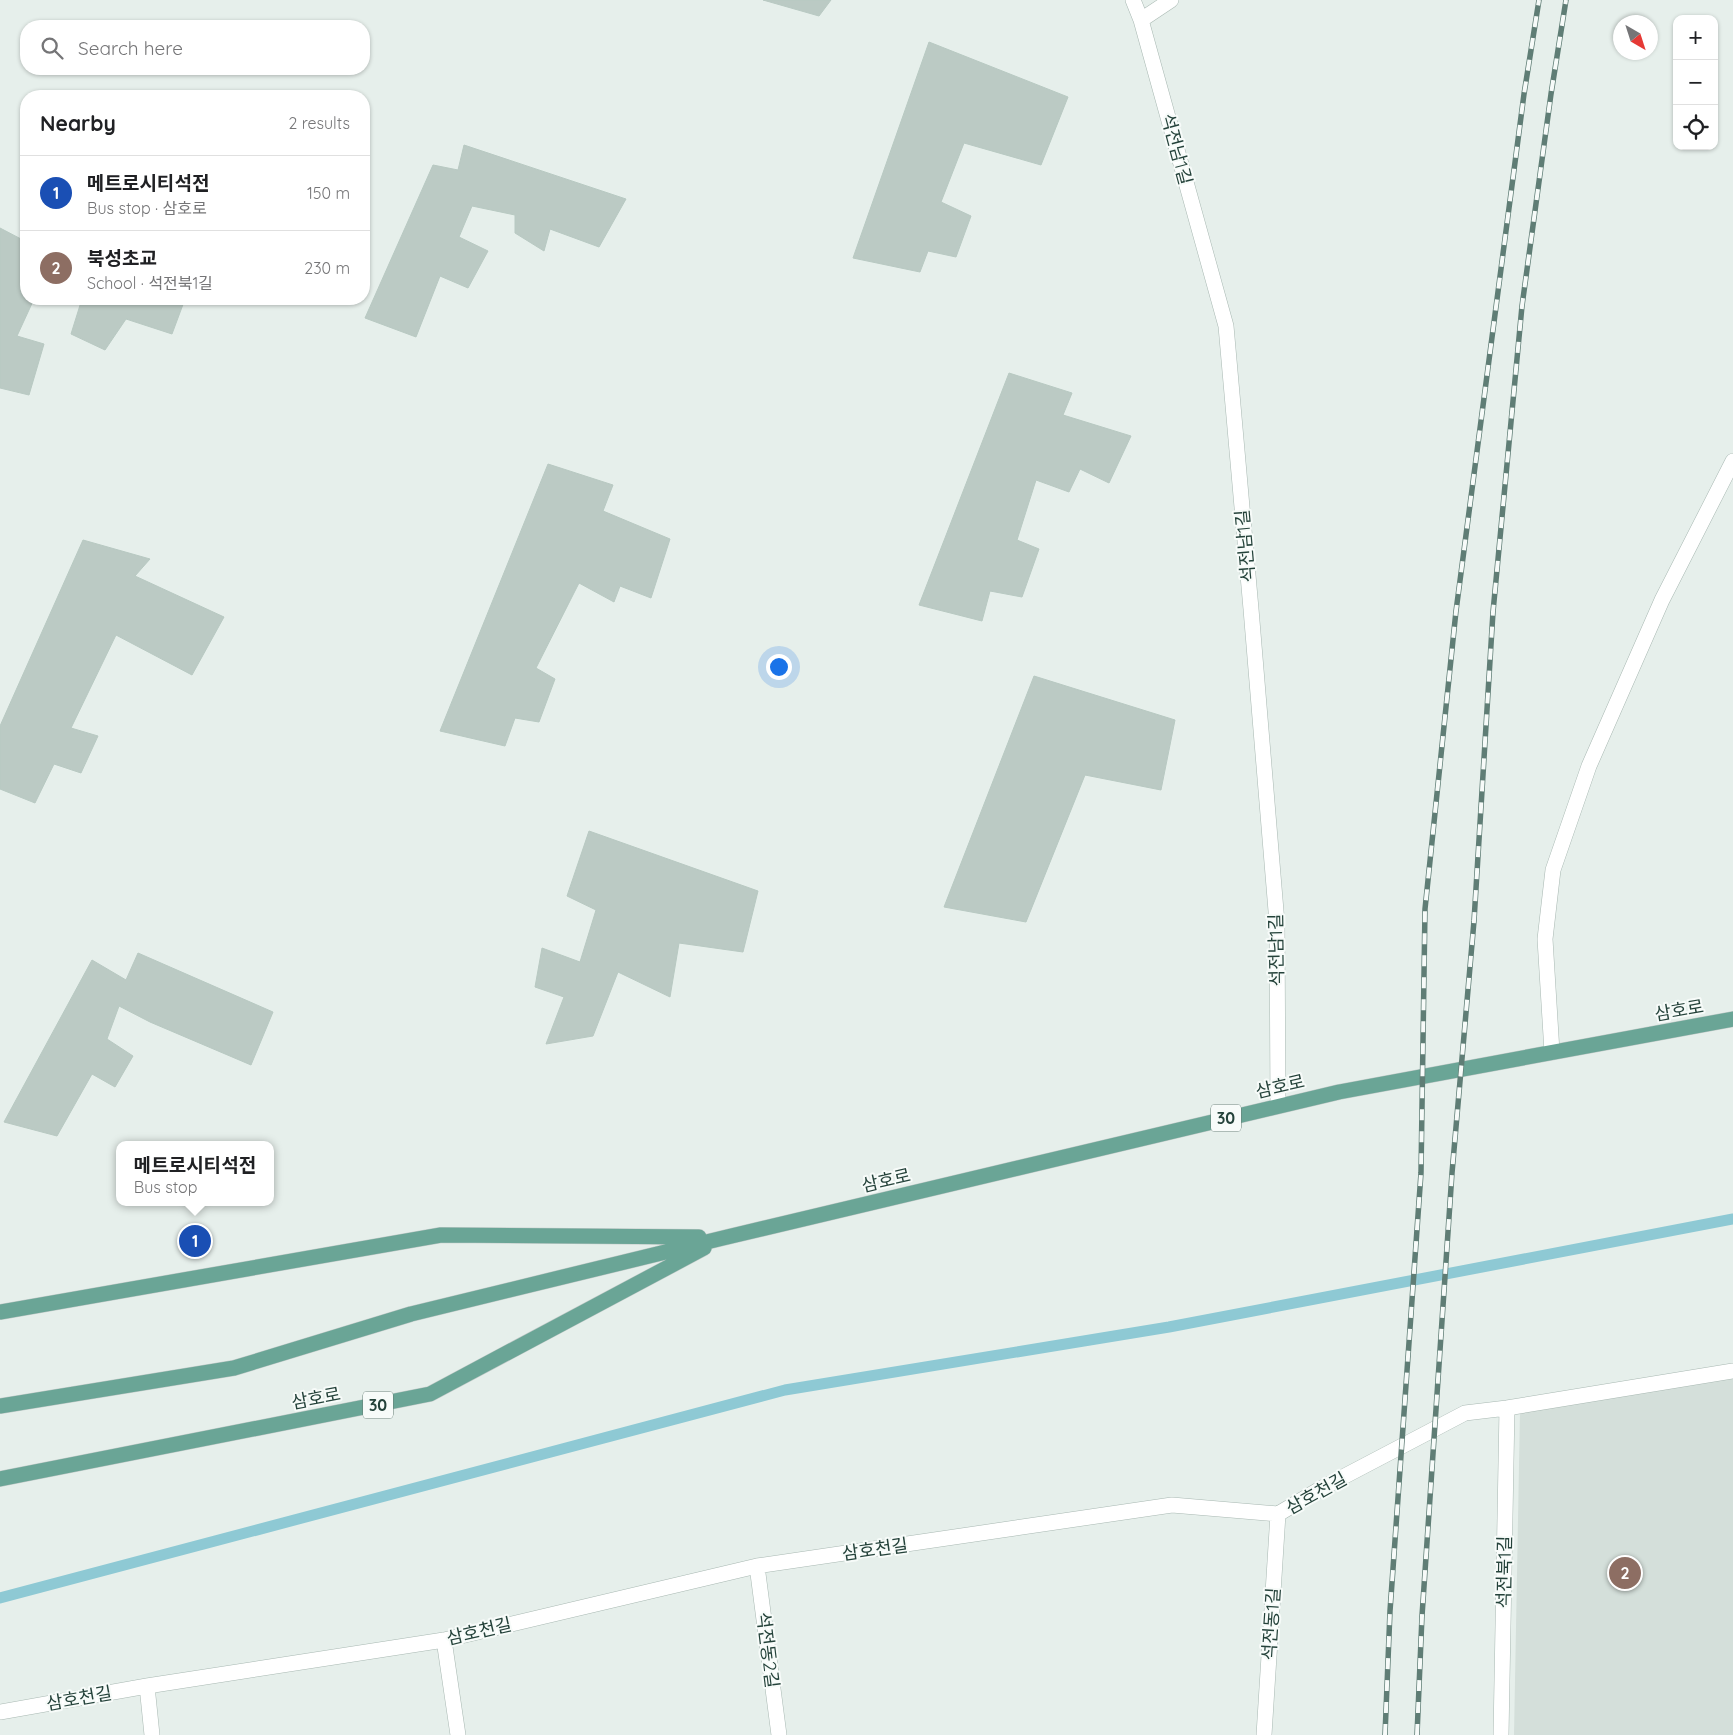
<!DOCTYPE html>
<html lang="en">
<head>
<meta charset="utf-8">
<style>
  body { margin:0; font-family:Quicksand,"Noto Sans KR",sans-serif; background:#f6f6f6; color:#202124 }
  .controls { position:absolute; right:15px; top:15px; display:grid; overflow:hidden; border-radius:10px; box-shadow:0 1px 4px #0004 }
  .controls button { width:45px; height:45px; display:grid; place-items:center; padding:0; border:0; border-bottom:1px solid #e0e0e0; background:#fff; color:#202124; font:25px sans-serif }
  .compass { position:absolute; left:1613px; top:15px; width:45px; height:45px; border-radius:50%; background:#fff; box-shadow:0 1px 4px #0004; rotate:141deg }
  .you { position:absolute; left:778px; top:666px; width:18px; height:18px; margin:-12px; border:4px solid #fff; border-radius:50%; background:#1a73e8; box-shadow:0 0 0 8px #1a73e833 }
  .badge { display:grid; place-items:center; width:32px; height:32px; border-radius:50%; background:#db2777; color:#fff; font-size:16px; font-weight:700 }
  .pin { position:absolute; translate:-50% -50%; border:2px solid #fff; box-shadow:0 1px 5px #0006 }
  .popup { position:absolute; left:116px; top:1141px; width:158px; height:65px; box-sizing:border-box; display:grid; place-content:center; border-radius:10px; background:#fff; filter:drop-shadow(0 1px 4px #0005); font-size:16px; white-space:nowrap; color:#757577 }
  .popup b { font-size:19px; color:#202124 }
  .popup::after { content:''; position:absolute; left:50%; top:100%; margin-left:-10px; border:10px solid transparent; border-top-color:#fff }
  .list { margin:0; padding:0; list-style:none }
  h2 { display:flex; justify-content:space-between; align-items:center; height:65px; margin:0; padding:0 20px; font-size:21px }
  h2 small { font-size:16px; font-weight:400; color:#757577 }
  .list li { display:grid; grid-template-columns:32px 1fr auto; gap:15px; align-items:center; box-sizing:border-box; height:75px; padding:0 20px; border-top:1px solid #e0e0e0 }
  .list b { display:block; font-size:19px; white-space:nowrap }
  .list p { margin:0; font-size:16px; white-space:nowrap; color:#757577 }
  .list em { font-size:16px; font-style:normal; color:#757577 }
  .icon { flex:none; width:28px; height:28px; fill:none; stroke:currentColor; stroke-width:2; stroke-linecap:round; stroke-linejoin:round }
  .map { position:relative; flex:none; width:1733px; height:1735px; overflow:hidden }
  .search { position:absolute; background:#fff; box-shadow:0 1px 4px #0004; left:20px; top:20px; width:350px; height:55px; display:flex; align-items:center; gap:12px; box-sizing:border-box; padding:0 18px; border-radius:20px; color:#757577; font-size:19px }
  .panel { position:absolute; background:#fff; box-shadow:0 1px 4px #0004; left:20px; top:90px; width:350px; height:215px; border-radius:20px }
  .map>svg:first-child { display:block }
</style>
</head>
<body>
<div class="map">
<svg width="1733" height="1735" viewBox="0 0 1733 1735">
  <rect width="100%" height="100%" fill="#e6efeb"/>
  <!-- built -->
  <path fill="#d4dfda" d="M1733 1366V1735H1514L1520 1412Z"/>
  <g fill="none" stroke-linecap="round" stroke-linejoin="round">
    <!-- stream -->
    <path stroke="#8ec9d4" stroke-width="11" d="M0 1598 785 1390 1169 1327 1733 1219"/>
  </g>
  <!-- building -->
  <path fill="#bbcac4" stroke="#b8c9c2" d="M763 0H831L819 16Z
    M929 42 1068 97 1041 165 964 143 941 202 971 216 956 257 928 251 920 272 853 258Z
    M464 145 626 199 599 247 550 229 544 251 515 233V215L472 206 459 237 488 251 468 288 440 276 416 337 365 318 433 165 458 170Z
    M26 227V299H34L17 336 44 344 29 395 0 388V228L21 239Z
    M73 299H185L172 334 126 319 105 350 71 334 81 302Z
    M1009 373 1072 393 1063 415 1131 436 1109 483 1080 469 1069 492 1036 480 1017 540 1039 549 1022 597 990 591 982 621 919 605Z
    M548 464 613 485 603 511 670 539 651 598 620 586 614 602 579 583 536 668 555 679 539 722 515 718 505 746 440 731Z
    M83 540 150 559 135 576 224 617 192 675 116 635 71 728 98 736 81 773 54 764 35 803 0 789V726Z
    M1034 676 1175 720 1161 790 1085 775 1026 922 944 907Z
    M589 831 758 891 743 952 679 943 670 997 618 972 593 1036 546 1044 564 997 535 987 542 948 580 962 596 910 567 896Z
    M138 953 273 1012 251 1065 150 1022 119 1006 107 1039 133 1056 115 1087 92 1074 57 1136 4 1122 92 960 126 980Z"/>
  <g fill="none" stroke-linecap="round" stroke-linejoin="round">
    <!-- minor casing -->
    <g stroke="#a8b8b2" stroke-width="16">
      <path id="minor" d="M1133 0 1141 20 1226 326 1251 609 1277 923 1278 1105
        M1141 20 1171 0
        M1552 1052 1545 939 1553 870 1589 766 1662 600 1733 461
        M757 1566 779 1735
        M444 1640 458 1735
        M147 1686 152 1735
        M0 1712 147 1686 444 1640 757 1566 1172 1505 1278 1514 1322 1488 1465 1413 1507 1408 1733 1371
        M1264 1735 1278 1514
        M1501 1735 1507 1408"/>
    </g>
    <!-- major casing -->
    <g stroke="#c2cac8" stroke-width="16">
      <path id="major" d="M0 1312 441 1235 699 1237
        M0 1406 234 1368 411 1314 723 1238 1339 1092 1733 1019
        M0 1479 430 1394 704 1248"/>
    </g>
    <!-- minor -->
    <use href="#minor" stroke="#fff" stroke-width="15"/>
    <!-- major -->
    <use href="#major" stroke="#6aa596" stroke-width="15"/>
    <!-- rail casing -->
    <g stroke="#5f7d75" stroke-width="5.5">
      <path id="rail" d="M1385 1735 1390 1611 1421 1173 1425 909 1456 611 1524 94 1539 0
        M1417 1735 1422 1616 1452 1173 1474 921 1493 612 1522 306 1551 94 1566 0"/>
    </g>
    <!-- rail -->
    <use href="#rail" stroke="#f7fbf9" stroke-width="4" stroke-dasharray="11" stroke-linecap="butt"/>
  </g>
  <g text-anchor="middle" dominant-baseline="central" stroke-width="4" stroke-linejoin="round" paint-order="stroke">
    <!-- shield labels -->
    <g fill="#f7fbf9" stroke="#637a73" stroke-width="1">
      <rect x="1211" y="1104.5" width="30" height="27" rx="4"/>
      <rect x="363" y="1391.5" width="30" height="27" rx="4"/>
    </g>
    <g font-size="16" font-weight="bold" fill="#24423a">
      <text x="1226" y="1118">30</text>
      <text x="378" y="1405">30</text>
    </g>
    <!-- street labels -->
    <g font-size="18" fill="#24423a" stroke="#f7fbf9">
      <text transform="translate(1177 149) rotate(75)">석전남1길</text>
      <text transform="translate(1245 546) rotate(-95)">석전남1길</text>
      <text transform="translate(1276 950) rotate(-91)">석전남1길</text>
      <text transform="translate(1679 1010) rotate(-10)">삼호로</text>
      <text transform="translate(1280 1086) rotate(-13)">삼호로</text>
      <text transform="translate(886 1180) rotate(-13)">삼호로</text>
      <text transform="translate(316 1398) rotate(-11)">삼호로</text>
      <text transform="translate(1316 1493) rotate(-29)">삼호천길</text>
      <text transform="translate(875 1549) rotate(-8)">삼호천길</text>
      <text transform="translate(1504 1572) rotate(-89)">석전북1길</text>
      <text transform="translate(1271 1624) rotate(-86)">석전동1길</text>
      <text transform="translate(479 1631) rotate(-13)">삼호천길</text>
      <text transform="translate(768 1650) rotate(83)">석전동2길</text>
      <text transform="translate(79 1698) rotate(-10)">삼호천길</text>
    </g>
  </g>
</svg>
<div class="controls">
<button>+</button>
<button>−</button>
<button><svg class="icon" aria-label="locate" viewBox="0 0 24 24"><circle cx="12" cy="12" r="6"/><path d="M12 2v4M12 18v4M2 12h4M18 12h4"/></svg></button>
</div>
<svg class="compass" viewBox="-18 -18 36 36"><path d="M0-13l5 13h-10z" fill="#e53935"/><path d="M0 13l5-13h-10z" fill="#757577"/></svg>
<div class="you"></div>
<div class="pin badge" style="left:195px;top:1241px;background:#1a4fb4">1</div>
<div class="popup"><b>메트로시티석전</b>Bus stop</div>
<div class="pin badge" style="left:1625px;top:1573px;background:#8d6e63">2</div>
<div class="search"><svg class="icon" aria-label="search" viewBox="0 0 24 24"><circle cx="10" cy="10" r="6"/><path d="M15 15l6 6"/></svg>Search here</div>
<section class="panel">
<h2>Nearby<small>2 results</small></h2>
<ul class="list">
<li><span class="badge" style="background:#1a4fb4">1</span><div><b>메트로시티석전</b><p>Bus stop · 삼호로</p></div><em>150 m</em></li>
<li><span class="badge" style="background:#8d6e63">2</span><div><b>북성초교</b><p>School · 석전북1길</p></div><em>230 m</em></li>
</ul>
</section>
</div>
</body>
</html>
